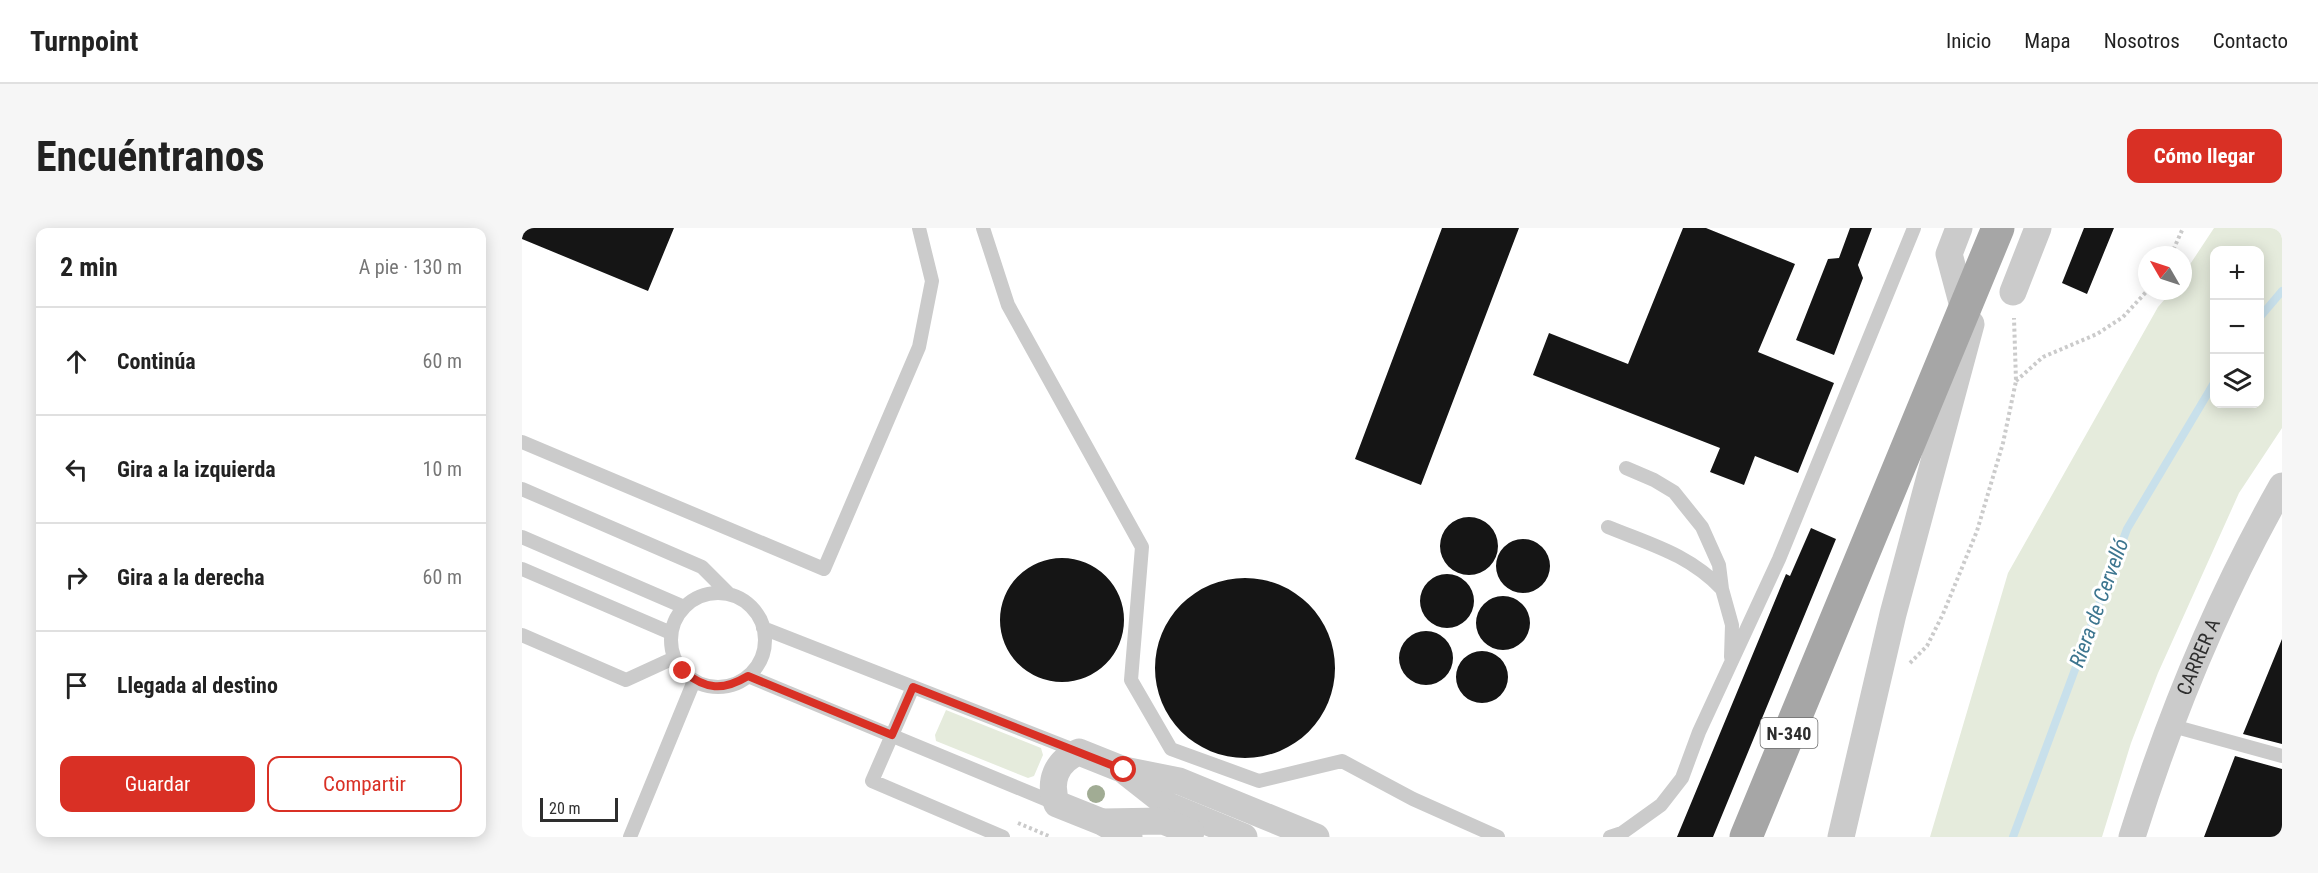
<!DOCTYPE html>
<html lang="es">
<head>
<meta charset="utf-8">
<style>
  body { margin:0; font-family:"Roboto Condensed",sans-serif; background:#f6f6f6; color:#222 }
  .controls { position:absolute; right:18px; top:18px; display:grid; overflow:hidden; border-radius:12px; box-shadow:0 3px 15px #0003 }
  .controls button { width:54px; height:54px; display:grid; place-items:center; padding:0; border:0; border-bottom:2px solid #e0e0e0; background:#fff; color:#222; font:30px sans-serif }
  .compass { position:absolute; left:1616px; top:18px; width:54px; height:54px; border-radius:50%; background:#fff; box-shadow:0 3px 15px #0003; rotate:309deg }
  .scale { position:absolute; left:18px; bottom:15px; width:78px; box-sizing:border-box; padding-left:6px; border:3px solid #2e2e2e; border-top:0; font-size:16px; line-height:21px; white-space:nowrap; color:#2e2e2e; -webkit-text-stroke:4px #fff; paint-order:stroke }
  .stop { position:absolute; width:18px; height:18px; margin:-14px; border:4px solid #d93025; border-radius:50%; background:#fff }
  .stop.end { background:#d93025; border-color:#fff; box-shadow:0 2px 6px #0008 }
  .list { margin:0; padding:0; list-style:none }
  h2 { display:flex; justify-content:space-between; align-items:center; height:78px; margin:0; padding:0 24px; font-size:26px }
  h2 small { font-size:20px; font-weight:400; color:#767676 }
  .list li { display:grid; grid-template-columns:39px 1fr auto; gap:18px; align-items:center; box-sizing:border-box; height:108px; padding:0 24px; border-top:2px solid #e0e0e0 }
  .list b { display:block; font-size:22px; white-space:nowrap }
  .list em { font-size:20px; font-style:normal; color:#767676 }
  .actions { display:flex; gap:12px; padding:18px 24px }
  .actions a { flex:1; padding:14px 0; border:2px solid #d93025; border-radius:12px; text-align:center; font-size:21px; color:#d93025 }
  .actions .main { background:#d93025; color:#fff }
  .icon { flex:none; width:33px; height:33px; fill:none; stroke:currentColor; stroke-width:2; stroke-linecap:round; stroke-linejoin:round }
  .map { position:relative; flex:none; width:1760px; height:609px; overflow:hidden; border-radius:12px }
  header { display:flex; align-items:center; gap:36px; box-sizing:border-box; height:84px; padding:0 30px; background:#fff; border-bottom:2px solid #e0e0e0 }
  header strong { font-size:28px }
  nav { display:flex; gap:33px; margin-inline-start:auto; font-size:21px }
  .intro { display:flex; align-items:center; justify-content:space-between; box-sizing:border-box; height:144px; padding:0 36px }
  h1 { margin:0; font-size:42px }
  .button { padding:15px 27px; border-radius:12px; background:#d93025; color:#fff; font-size:21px; font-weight:700 }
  main { display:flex; gap:36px; padding:0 36px }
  aside { flex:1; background:#fff; border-radius:12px; box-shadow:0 3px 15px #0003 }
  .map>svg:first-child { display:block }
</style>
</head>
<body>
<header>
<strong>Turnpoint</strong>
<nav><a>Inicio</a><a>Mapa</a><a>Nosotros</a><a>Contacto</a></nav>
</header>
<div class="intro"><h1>Encuéntranos</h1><a class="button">Cómo llegar</a></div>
<main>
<aside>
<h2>2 min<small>A pie · 130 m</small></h2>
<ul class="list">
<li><svg class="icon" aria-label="ahead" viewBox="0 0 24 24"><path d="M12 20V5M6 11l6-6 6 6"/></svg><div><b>Continúa</b></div><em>60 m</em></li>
<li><svg class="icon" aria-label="left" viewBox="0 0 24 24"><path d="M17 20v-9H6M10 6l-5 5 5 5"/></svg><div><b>Gira a la izquierda</b></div><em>10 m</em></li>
<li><svg class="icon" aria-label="right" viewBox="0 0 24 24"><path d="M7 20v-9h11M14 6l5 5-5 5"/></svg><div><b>Gira a la derecha</b></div><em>60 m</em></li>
<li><svg class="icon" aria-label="arrive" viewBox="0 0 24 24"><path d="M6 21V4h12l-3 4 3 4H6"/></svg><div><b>Llegada al destino</b></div></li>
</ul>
<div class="actions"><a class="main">Guardar</a><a>Compartir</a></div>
</aside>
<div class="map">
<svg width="1760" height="609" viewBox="0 0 1760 609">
  <rect width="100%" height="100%" fill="#fff"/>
  <!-- green -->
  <path fill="#e5ebdc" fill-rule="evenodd" d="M1692 0H1760V200L1717 265 1636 445 1609 515 1580 609H1408L1486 345 1636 79 1650 63H1661V47ZM1692 22H1738V176H1692Z
    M424 482 519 520 521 527 512 548 506 550 414 513 413 507Z"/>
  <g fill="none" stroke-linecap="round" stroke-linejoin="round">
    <!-- stream -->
    <path stroke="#c8e0eb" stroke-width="8" d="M1738 89 1760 63
      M1491 609 1605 301 1692 155"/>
  </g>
  <!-- building -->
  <path fill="#151515" d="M0 0H152L126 63 0 11Z
    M920 0H997L899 257 833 231Z
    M1161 0H1184L1273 36 1236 124 1312 155 1276 245 1233 228 1222 257 1188 244 1198 220 1011 147 1027 105 1106 136Z
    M1328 0H1350L1336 37 1341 50 1312 127 1274 112 1306 31 1317 30Z
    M1562 0H1592L1565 66 1540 55Z
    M918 318a29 29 0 1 1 58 0a29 29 0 1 1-58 0Z
    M1289 300 1314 311 1191 609H1155L1264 346 1268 348Z
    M974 338a27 27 0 1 1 54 0a27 27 0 1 1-54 0Z
    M478 392a62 62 0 1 1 124 0a62 62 0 1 1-124 0Z
    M898 373a27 27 0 1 1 54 0a27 27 0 1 1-54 0Z
    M633 440a90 90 0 1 1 180 0a90 90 0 1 1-180 0Z
    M954 395a27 27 0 1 1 54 0a27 27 0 1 1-54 0Z
    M877 430a27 27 0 1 1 54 0a27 27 0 1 1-54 0Z
    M1760 411V516L1721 506Z
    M934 449a26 26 0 1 1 52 0a26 26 0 1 1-52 0Z
    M1713 528 1760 541V609H1682Z"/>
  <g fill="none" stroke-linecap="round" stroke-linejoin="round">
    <!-- path -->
    <path stroke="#cbcbcb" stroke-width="4" stroke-dasharray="3 3" stroke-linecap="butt" d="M1649 27 1661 0
      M1494 153 1521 129 1575 106 1601 89 1625 63
      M1388 435 1405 418 1421 386 1455 303 1481 215 1494 153 1492 90
      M496 595 529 609"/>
    <!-- service -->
    <path stroke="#cbcbcb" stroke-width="14" d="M461 0 486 77 620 319 609 452 649 521 737 553 820 533 891 571 976 609
      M0 214 302 341 397 119 410 53 397 0
      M1104 240 1132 252 1152 264 1180 299 1197 337 1200 361 1210 397 1209 429
      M0 261 180 339 207 366
      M1086 299C1130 317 1166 326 1200 361
      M0 309 162 379
      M0 341 149 405
      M149 412a47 47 0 1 1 94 0a47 47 0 1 1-94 0Z
      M241 400 557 524
      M0 407 104 452 152 430
      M226 448 535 576
      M391 459 350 553 481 609
      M1647 497 1760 528
      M108 609 172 453
      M1088 609 1100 605 1139 577 1160 550 1177 504 1257 331 1392 0"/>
    <!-- minor -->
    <g stroke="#cbcbcb" stroke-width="27">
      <path d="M1437 0 1427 26 1442 82"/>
      <path d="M1491 64 1516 0"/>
      <path d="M605 545 647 578 722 609"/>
      <path d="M581 594 641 593 669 604"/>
      <path d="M607 609 580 594 535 576C526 554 534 533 557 524L602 542 657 553 794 609"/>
      <path d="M1319 609 1371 386 1449 96"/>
      <path id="s1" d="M1610 609C1648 487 1697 369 1760 258"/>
    </g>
    <!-- primary -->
    <path stroke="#a6a6a6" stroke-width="33" d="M1224 609 1476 0"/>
  </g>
  <!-- trees -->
  <circle fill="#a1ac94" cx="574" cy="566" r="9"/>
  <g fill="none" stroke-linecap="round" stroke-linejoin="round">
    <!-- route -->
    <path stroke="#d93025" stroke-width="8" d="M161 443C184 462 201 463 226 448L370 507 391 459 602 542"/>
  </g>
  <g text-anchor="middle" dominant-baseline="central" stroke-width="6" stroke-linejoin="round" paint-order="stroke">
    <!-- shield labels -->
    <rect fill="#fff" stroke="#6d6d6d" stroke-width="1.5" x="1238.5" y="490" width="57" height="30" rx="4.5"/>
    <g font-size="18" font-weight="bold" fill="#2e2e2e">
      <text x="1267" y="505">N-340</text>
    </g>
    <!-- street labels -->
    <g font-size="20" fill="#2e2e2e" stroke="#fff">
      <text stroke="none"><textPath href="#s1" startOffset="192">CARRER A</textPath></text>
    </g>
    <!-- water labels -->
    <g font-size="21" font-style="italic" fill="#3c758f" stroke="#fff">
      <text transform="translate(1577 375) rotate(-70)">Riera de Cervelló</text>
    </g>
  </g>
</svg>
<div class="controls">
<button>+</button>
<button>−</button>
<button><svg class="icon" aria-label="layers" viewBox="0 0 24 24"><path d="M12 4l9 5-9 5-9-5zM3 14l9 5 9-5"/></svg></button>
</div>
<svg class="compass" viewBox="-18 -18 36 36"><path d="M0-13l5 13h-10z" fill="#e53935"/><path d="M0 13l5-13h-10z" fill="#767676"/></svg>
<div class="scale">20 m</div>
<div class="stop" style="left:602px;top:542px"></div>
<div class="stop end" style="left:161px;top:443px"></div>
</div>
</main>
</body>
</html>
